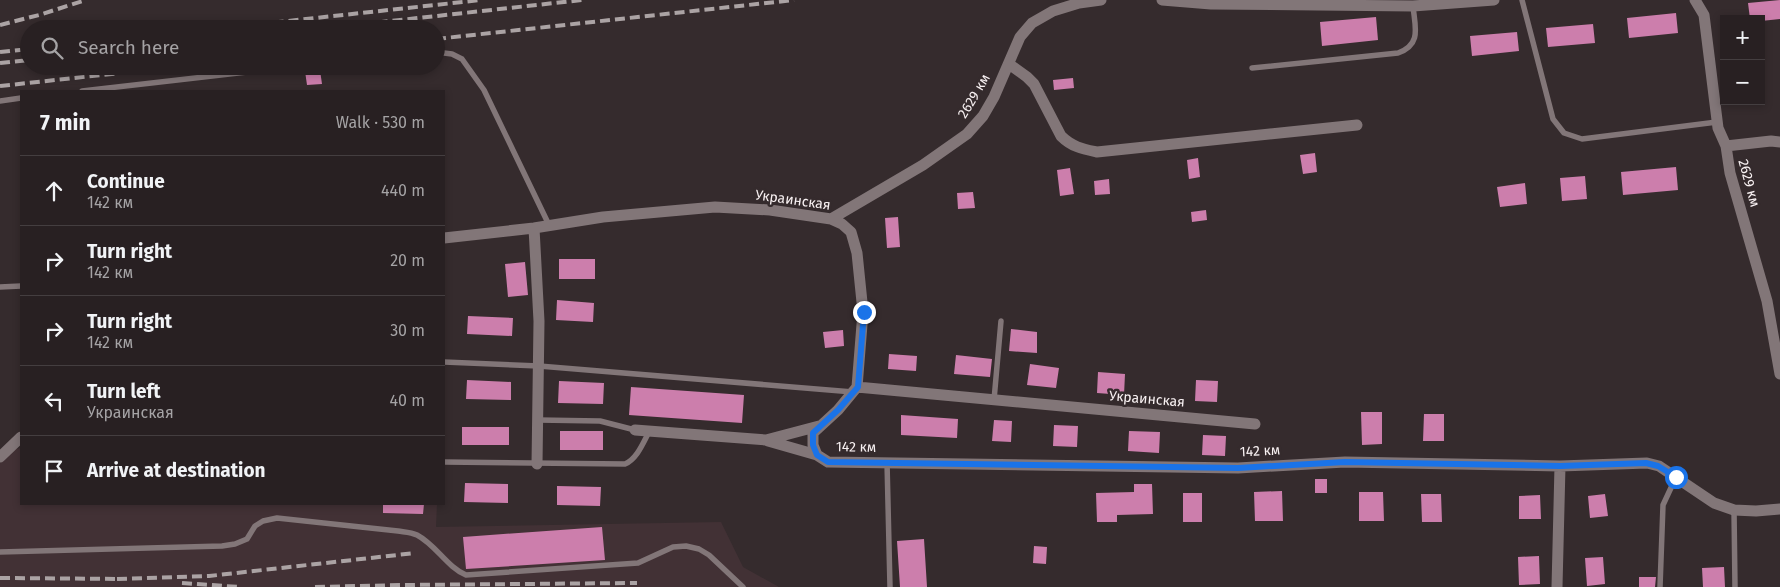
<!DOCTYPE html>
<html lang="en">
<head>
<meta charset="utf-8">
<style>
  body { margin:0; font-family:"Fira Sans",sans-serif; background:#342d2f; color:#f1f3f6 }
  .controls { position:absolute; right:15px; top:15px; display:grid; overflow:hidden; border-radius:0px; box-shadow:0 2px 8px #0003 }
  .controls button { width:45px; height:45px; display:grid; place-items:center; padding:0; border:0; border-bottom:1px solid #443e40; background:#282022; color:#f1f3f6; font:25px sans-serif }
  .stop { position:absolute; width:15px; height:15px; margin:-11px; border:4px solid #1a73e8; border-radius:50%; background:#fff }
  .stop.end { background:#1a73e8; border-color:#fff; box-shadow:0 1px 5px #0008 }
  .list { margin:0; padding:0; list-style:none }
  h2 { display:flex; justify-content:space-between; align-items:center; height:65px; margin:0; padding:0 20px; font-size:21px }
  h2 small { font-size:16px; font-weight:400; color:#a5a3a5 }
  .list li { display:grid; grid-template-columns:32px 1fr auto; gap:15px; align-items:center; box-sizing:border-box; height:70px; padding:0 20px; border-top:1px solid #443e40 }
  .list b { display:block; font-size:19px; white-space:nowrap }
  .list p { margin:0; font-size:16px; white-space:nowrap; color:#a5a3a5 }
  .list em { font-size:16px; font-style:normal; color:#a5a3a5 }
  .icon { flex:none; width:28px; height:28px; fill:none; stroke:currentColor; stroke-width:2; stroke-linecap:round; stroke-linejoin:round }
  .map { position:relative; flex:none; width:1780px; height:587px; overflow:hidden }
  .search { position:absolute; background:#282022; box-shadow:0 2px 8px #0003; left:20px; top:20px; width:425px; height:55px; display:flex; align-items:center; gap:12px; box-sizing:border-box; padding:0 18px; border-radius:28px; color:#a5a3a5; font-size:19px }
  .panel { position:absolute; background:#282022; box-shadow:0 2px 8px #0003; left:20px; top:90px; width:425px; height:415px; border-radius:0px }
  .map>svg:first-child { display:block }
</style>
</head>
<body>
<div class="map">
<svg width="1780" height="587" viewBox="0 0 1780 587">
  <rect width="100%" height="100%" fill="#352b2d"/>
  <!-- built -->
  <path fill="#423135" d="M21 448V504H437L436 527 721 522 743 567 779 587H0V452Z"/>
  <!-- building -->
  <path fill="#cc7eac" d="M1780 0V19L1761 21V19H1750L1748 3Z
    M1676 13 1678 33 1629 38 1627 18Z
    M1376 17 1378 40 1322 46 1320 22Z
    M1593 24 1595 43 1548 47 1546 28Z
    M1517 32 1519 51 1472 56 1470 36Z
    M320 70 322 84 307 85 305 71Z
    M1073 78 1074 88 1054 90 1053 80Z
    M1315 153 1317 172 1303 174 1300 155Z
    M1198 158 1200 177 1189 179 1187 160Z
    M1676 167 1678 190 1623 195 1621 172Z
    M1070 168 1074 194 1060 196 1057 170Z
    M1585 176 1587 199 1562 201 1560 178Z
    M1109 179 1110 194 1095 195 1094 181Z
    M1525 183 1527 204 1500 207 1497 187Z
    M973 192 975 208 958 209 957 193Z
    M1206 210 1207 220 1192 222 1191 212Z
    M898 217 900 247 887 248 885 218Z
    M559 259H595V279H559Z
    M525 262 528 295 508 297 505 264Z
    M557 300 594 303 593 322 556 320Z
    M468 316 513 318 512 336 467 334Z
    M1011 329 1037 332V353L1009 351Z
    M843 330 844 346 825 348 823 332Z
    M889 354 917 356 916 371 888 369Z
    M956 355 992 359 990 377 954 374Z
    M1030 364 1059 368 1056 388 1027 385Z
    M1098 372 1125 374 1124 395 1097 393Z
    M467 380 511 382V400L466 399Z
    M1196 380 1218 381 1217 402 1195 401Z
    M559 381 604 383 603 404 558 403Z
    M631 387 744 395 742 423 629 415Z
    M1361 412H1382V444L1362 445Z
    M1424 414H1444V441H1423Z
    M901 415 958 419 957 438 901 435Z
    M994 420 1012 421 1011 442 992 441Z
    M1054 425 1078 426 1077 447 1053 446Z
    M462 427H509V445H462Z
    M560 431H603V450H560Z
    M1129 431 1160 432 1159 453 1128 451Z
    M1203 435 1226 436 1225 456 1202 455Z
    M1315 479H1327V493H1315Z
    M465 483 508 484V503L464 502Z
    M1134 484H1152L1153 514 1117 515V522H1097L1096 493 1134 492Z
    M557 486 601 487 600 506 557 505Z
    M1282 491 1283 521H1255L1254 492Z
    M1359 492H1383L1384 521H1359Z
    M1183 493H1202V522H1183Z
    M1421 494H1441L1442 522H1422Z
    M1605 494 1608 516 1590 518 1588 496Z
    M1540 495 1541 519H1519V496Z
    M383 504H424L423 514 383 513Z
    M602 527 605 560 466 569 463 537Z
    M924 539 927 587H900L897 541Z
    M1034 546 1047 547 1046 564 1033 563Z
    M1539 556 1540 584 1519 585 1518 557Z
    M1603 557 1605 584 1587 586 1585 558Z
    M1724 567 1725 587H1703L1702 568Z
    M1639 577H1656L1655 587H1639Z"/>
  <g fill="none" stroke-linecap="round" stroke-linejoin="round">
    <!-- lane -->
    <path stroke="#827678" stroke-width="5.5" d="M1522 0 1553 119 1564 133 1582 139 1717 122
      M436 52 452 54 462 59 484 90 549 225
      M1252 68 1398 53C1422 44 1415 27 1413 6
      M82 91 299 66
      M0 101 21 98
      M0 287 21 286
      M444 362 539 366 853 392
      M994 400 1001 321
      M538 420 600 421 635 430
      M444 462 625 464C637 459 643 443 649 432
      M887 462 890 587
      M1734 510 1735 587
      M0 552 222 546 235 544 247 539 255 526 263 521 277 518 398 531C404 532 411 532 417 535 436 545 447 567 466 575L638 563 673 547 686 546 699 549 709 555 743 587
      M1660 587 1663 505 1676 477"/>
    <!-- street -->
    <path stroke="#827678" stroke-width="11" d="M1162 0 1211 4 1413 6 1494 0
      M1695 0 1704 15 1718 128 1726 146 1730 173 1767 301 1780 374
      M1009 64 1027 77 1034 84 1061 136C1072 147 1083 149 1097 152L1357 125
      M1726 146 1771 141 1780 142
      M831 219 923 165 967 134 983 116 994 97 1020 37 1032 23 1053 11 1079 3 1101 0
      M534 228 539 321 537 464
      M444 238 534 228 603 217 715 207 770 210 831 219 842 224 851 232 857 253 863 312 857 387 1255 424
      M857 387 838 410 813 433V445L817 455 828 462 1238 468 1345 462 1560 466 1647 463 1659 466 1714 503 1734 510 1756 511 1780 509
      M635 430 766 440 819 426
      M768 441 817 455
      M0 457 21 437
      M1557 587 1560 466"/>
    <!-- rail -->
    <path stroke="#aba3a4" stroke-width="4" stroke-dasharray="10 5" stroke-linecap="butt" d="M0 25 39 15 86 0
      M214 29 481 0
      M318 29 582 0
      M436 39 794 0
      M0 52 29 49
      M0 63 29 60
      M0 86 185 66
      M0 578 122 579
      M117 579 209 576 415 553
      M182 583 239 587
      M315 587 404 585 637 583"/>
  </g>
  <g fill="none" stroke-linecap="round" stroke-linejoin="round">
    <!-- route -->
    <path stroke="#1a73e8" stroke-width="6" d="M864 312 858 387 838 410 813 433V445L817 455 828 462 1238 468 1345 462 1560 466 1646 463 1658 466 1676 477"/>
  </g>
  <g text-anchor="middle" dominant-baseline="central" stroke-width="5" stroke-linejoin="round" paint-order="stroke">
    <!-- street labels -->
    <g font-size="14" fill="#f8f1f2" stroke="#352b2d">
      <text transform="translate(974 96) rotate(-59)">2629 км</text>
      <text transform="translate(1749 183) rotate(75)">2629 км</text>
      <text transform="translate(793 200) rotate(8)">Украинская</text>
      <text transform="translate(1147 399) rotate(5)">Украинская</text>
      <text transform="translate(856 447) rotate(1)">142 км</text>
      <text transform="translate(1260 451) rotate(-3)">142 км</text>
    </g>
  </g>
</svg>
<div class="controls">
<button>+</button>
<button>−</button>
</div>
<div class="stop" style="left:1676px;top:477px"></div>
<div class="stop end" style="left:864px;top:312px"></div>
<div class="search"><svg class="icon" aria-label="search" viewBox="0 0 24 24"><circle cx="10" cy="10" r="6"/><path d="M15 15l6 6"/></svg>Search here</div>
<section class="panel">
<h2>7 min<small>Walk · 530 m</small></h2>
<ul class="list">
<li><svg class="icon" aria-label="ahead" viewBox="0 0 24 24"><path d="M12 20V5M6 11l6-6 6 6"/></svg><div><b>Continue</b><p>142 км</p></div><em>440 m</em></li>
<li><svg class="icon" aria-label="right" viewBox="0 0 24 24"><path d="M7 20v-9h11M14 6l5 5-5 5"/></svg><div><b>Turn right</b><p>142 км</p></div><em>20 m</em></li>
<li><svg class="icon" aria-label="right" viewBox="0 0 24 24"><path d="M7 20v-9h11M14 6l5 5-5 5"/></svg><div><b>Turn right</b><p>142 км</p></div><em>30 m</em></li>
<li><svg class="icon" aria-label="left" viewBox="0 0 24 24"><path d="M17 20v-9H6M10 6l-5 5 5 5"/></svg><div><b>Turn left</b><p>Украинская</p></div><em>40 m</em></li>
<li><svg class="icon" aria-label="arrive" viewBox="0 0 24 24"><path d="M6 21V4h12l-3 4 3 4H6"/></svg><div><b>Arrive at destination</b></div></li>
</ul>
</section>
</div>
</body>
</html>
